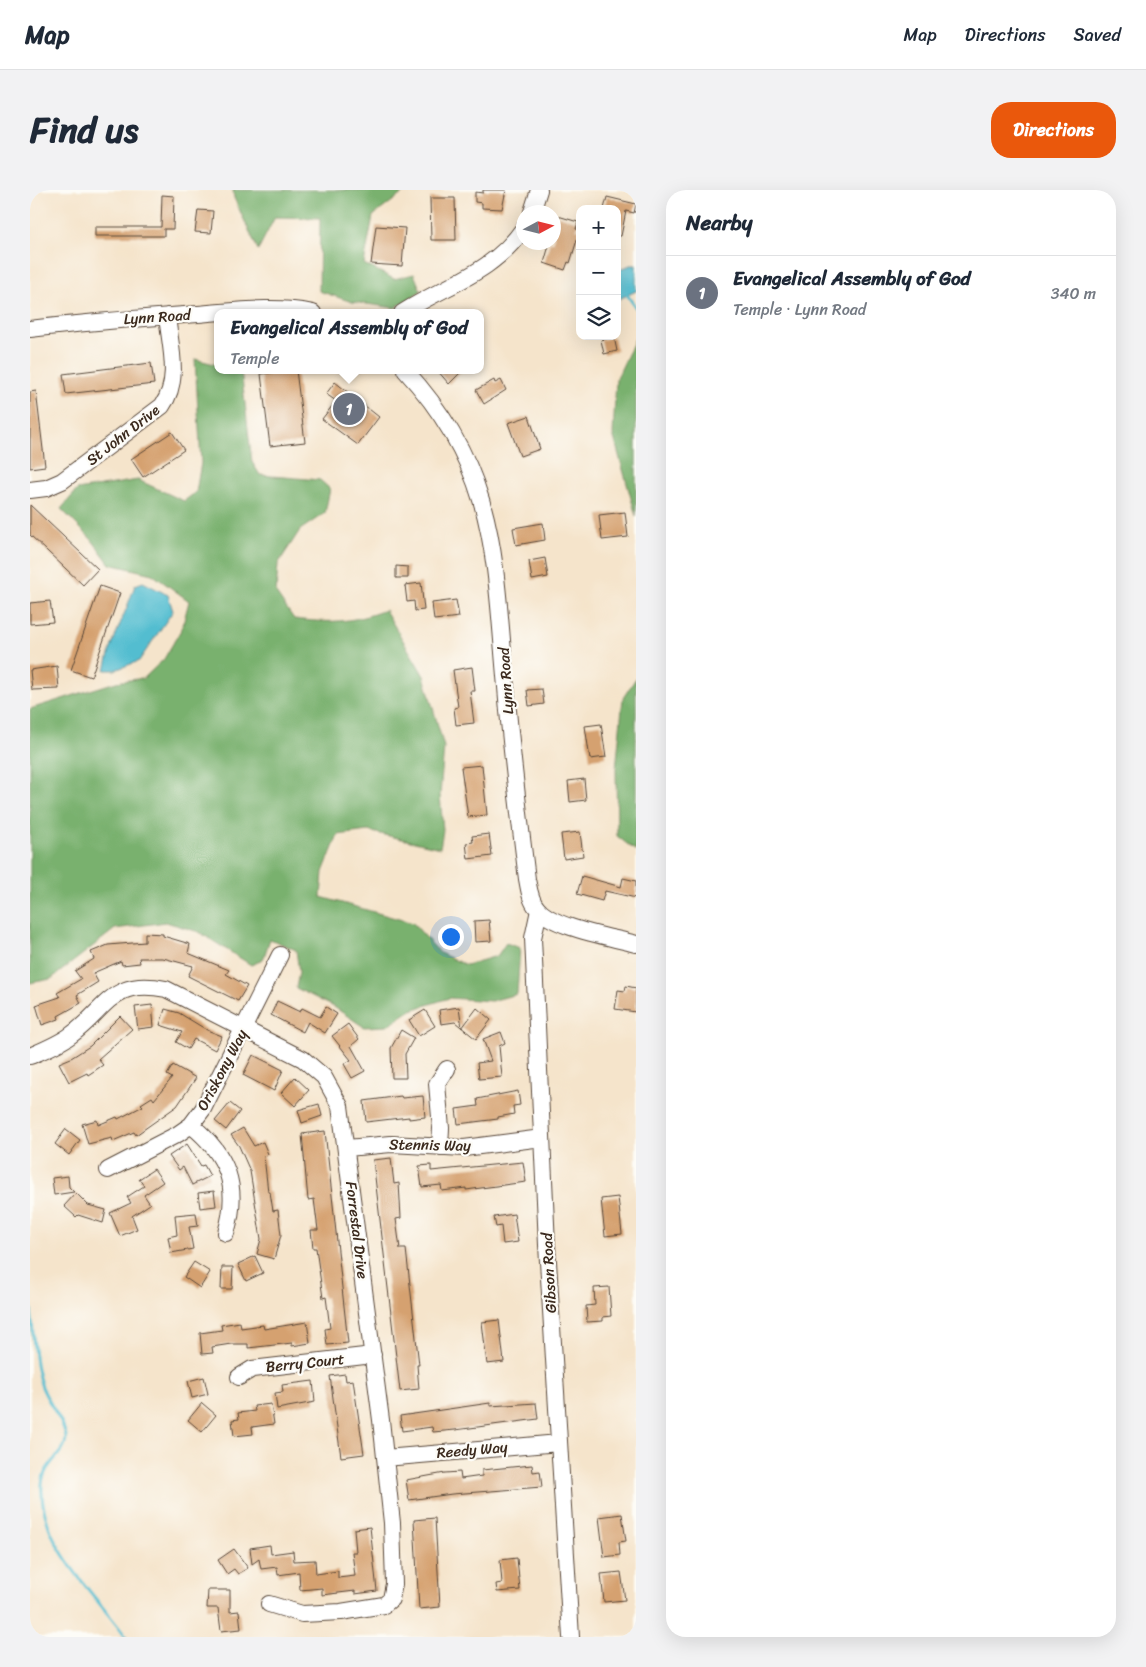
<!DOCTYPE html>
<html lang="en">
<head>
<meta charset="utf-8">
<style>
  body { margin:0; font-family:Sriracha,sans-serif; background:#f2f2f3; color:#1f2937 }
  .controls { position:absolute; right:15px; top:15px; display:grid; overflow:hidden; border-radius:10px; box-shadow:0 5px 20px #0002 }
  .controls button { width:45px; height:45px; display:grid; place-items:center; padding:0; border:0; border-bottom:1px solid #e0e1e3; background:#fff; color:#1f2937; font:25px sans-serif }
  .compass { position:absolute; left:486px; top:15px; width:45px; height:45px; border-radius:50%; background:#fff; box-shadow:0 5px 20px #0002; rotate:83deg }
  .you { position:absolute; left:420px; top:746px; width:18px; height:18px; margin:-12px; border:4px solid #fff; border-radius:50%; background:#1a73e8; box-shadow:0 0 0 8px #1a73e833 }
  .badge { display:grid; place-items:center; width:32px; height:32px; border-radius:50%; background:#ea580c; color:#fff; font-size:16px; font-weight:700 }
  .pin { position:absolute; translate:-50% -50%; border:2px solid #fff; box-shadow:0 1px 5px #0006 }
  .popup { position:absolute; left:184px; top:119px; width:270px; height:65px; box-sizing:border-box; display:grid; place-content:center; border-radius:10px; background:#fff; filter:drop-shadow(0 1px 4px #0005); font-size:16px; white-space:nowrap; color:#747a83 }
  .popup b { font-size:19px; color:#1f2937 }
  .popup::after { content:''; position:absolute; left:50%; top:100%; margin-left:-10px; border:10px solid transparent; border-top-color:#fff }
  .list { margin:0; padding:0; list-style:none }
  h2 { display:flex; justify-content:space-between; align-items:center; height:65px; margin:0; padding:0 20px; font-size:21px }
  h2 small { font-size:16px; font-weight:400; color:#747a83 }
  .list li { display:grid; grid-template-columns:32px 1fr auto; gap:15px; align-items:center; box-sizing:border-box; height:75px; padding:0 20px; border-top:1px solid #e0e1e3 }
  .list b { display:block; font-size:19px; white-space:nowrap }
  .list p { margin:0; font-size:16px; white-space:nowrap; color:#747a83 }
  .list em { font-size:16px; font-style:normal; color:#747a83 }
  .icon { flex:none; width:28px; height:28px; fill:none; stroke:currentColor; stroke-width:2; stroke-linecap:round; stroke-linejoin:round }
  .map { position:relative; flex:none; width:606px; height:1447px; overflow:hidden; border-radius:20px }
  header { display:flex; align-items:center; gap:30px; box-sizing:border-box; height:70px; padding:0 25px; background:#fff; border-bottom:1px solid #e0e1e3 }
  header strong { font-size:24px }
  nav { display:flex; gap:28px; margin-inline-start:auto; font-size:18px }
  .intro { display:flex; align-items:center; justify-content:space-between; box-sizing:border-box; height:120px; padding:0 30px }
  h1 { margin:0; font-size:35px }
  .button { padding:12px 22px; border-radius:20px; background:#ea580c; color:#fff; font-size:18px; font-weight:700 }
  main { display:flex; gap:30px; padding:0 30px }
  aside { flex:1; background:#fff; border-radius:20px; box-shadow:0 5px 20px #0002 }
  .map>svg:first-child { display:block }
</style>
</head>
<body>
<header>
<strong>Map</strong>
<nav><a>Map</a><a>Directions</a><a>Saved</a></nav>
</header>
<div class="intro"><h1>Find us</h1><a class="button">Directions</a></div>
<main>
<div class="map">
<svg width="606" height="1447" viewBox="0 0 606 1447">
  <rect width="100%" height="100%" fill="#fdfcf7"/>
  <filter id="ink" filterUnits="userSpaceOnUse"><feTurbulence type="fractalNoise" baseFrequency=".02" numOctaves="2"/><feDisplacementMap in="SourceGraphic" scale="10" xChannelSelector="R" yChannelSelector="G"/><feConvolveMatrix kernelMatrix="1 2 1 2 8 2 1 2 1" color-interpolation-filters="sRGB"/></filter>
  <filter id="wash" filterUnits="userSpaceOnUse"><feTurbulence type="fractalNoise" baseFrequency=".0096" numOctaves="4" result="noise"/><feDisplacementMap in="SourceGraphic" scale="20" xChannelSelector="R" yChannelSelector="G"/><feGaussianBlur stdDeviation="1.12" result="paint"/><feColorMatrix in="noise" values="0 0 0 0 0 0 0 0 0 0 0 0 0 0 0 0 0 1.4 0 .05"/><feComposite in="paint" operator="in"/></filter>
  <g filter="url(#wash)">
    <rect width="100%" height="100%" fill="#f5e4cb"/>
    <!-- forest -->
    <path fill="#79b16e" stroke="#5a6e46" d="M203 0H377L343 26 334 74 364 89 384 84 391 101 365 118 322 112 289 101 290 28 245 27 228 60 204 8Z
      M606 147V326L583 244 586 190Z
      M165 169 188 175V180H211L222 272 230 285 290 290 300 299 295 323 270 340 248 374 246 403 264 429C299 433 322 433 355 420L394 486 414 557 410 605 413 640 410 658 338 641 308 645 293 682 291 707 383 733 410 763 436 775 467 766 476 753 490 758 487 804 461 811 419 808 381 820 357 836 334 837 304 817 266 798 269 782 266 760 240 749 233 770 221 775 169 742 136 732 85 739 21 789 0 793V519L86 492 114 488 134 469 152 438 159 411 122 384 80 374 62 350 31 319 47 300 108 290 154 311 166 302 171 273Z
      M606 488V661L587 646 586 579 593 508Z"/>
    <!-- water -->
    <path fill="#53bdd0" stroke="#477477" d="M600 75H606V101L587 110V81Z
      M113 392 138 405 143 421 109 471 85 480H75C81 451 96 423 105 395Z"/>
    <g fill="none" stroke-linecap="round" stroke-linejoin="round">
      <!-- stream -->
      <path stroke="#53bdd0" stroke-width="3" d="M596 103 606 118
        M0 1111C4 1138 2 1168 11 1194 16 1211 35 1232 36 1248 37 1262 13 1274 12 1294 8 1353 64 1403 96 1447"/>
    </g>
    <g id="blocks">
      <!-- building -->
      <path fill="#d5a170" d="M453 0H476L472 19 452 18V13L445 12V2L453 3Z
        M132 5 144 6 143 39H134V46H65V37H131Z
        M577 7 606 14 604 23 596 21 591 46H587V19H574Z
        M400 8H425L426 50H401Z
        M168 20 183 21 181 43 165 42Z
        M528 26 548 32 546 39 550 40 540 73 538 72 535 80 514 73 520 52H524V41Z
        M346 36 375 38 372 76 341 74Z
        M584 147 587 161 574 164 571 150Z
        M121 173 124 194 36 204 33 184Z
        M266 180 275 252 240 256 231 184Z
        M407 180H433L419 194Z
        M464 190 465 193 471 190 476 200 454 214 446 200Z
        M305 192 349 227 328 255 292 229 306 211 296 204Z
        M6 201 15 276 0 278V202Z
        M499 226 510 259 490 266 478 233Z
        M142 242 154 260 113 287 101 269Z
        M0 315 68 379 53 395 0 345Z
        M595 322 598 347 572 350 569 325Z
        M513 333 515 350 486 355 483 338Z
        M515 368 518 387 502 390 499 371Z
        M366 376 378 377V388H366Z
        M391 393 394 420 385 421 384 411 377 412 375 395Z
        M70 396 90 403 61 487 41 480Z
        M426 410 429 427 404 430 402 413Z
        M20 411 23 432 0 434V413Z
        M27 476 29 499 2 500 0 480Z
        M442 477 445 501H440L444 533 426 535 424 518 428 517 423 480Z
        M512 499 514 514 499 516 497 500Z
        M571 534 576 567 560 569 555 536Z
        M452 575 457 625 438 627 431 577Z
        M554 589 556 610 540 612 538 591Z
        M550 642 553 666 534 669 531 644Z
        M459 644 462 666 438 669 436 653 443 652 442 646Z
        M552 686 591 697 593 688 606 691V708L575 701 572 711 547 704Z
        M459 730 461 751 445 752 444 731Z
        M115 743 133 744V746L160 754 158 763 199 780 196 784 217 796 208 811 158 786 163 776 133 768H109L110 773 92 775 91 771 63 783 68 792 47 805 51 813 28 826 29 829 12 835 6 815 30 807 27 803 51 789 45 781 64 769 61 762 78 755 115 752Z
        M596 796 606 798V822L585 819 588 800 595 801Z
        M247 811 270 822 272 818 290 827 296 817 307 824 295 843 278 832 273 842 241 825Z
        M122 815 124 837 108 839 105 817Z
        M429 817 432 838 447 818 461 830 446 849 425 832 411 834 409 820Z
        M135 819 149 823 177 840 192 846 185 860 164 849 158 859 146 852 152 842 130 835Z
        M395 820 405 836 389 846 379 830Z
        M90 826 102 839 68 869 73 875 58 885 57 883 39 892 29 873 41 868 60 856Z
        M318 834 329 849 321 856 335 881 322 888 314 874 321 870 302 846Z
        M371 840 384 848 375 864 376 888H362L361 858Z
        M471 842 475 853 469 856 472 887 449 889 447 873 461 871 453 849Z
        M223 865 253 880 244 901 213 885Z
        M143 875 166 888 147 916 106 945 104 942 83 951 82 948 58 954 52 934 67 930 68 935 87 927 88 929 113 916 111 914 122 907 124 910 142 888 137 885Z
        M265 887 279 900 265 916 251 903Z
        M488 901 490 915 483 916 484 924 468 927V929L428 934 426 919 448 916 447 909Z
        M371 906 372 908 393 906 395 927 379 929V927L336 932 334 911Z
        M200 913 210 921 196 940 185 931Z
        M289 914 292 926 272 933 268 920Z
        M213 938 224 956 233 952 238 964 234 966 238 1002H240L243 1021 248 1020 251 1045 244 1069 227 1064 231 1049 220 981 209 956 201 945Z
        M36 939 50 950 39 965 25 954Z
        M295 941 318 1153 297 1155 295 1139 300 1138 296 1107 293 1108 286 1058H283L281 1040H288L284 1009 278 1010 272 944Z
        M157 954 171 976 174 975 180 986 162 995 153 977 149 980 139 966Z
        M361 968 364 994 369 993 371 1028 366 1029 370 1059H376L389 1175H387L389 1199 370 1201 343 970Z
        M493 972 496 992 436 1000V998L412 1001 411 995 392 997 389 976 401 975V981Z
        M124 979 133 992 114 1005 120 1014 102 1026 107 1039 90 1046 80 1023 101 1013 97 1007 114 996 109 989Z
        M38 986 39 997 44 1002 24 1005 22 988Z
        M184 1001 186 1016 170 1018 168 1003Z
        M46 1003 58 1015 76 1020 73 1033 48 1025 46 1027 34 1016Z
        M588 1007 592 1044 575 1046 571 1009Z
        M166 1023 168 1036 159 1037 163 1059 141 1063 138 1047 147 1045 145 1025Z
        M484 1024 488 1052 473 1054 471 1036 466 1037 464 1027Z
        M225 1066 233 1083 216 1091 208 1074Z
        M164 1072 180 1082 170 1098 154 1087Z
        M192 1077H203L202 1099H191Z
        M579 1097 581 1126 573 1127V1131L557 1132 556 1116 565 1115 564 1098Z
        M469 1130 474 1172 457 1174 452 1132Z
        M210 1132 211 1138 233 1135 234 1139 277 1132 280 1153 262 1156V1153L218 1158V1154H201L182 1157 183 1163 172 1164 170 1143 192 1140 191 1135Z
        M315 1184 316 1191 323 1190 334 1264 311 1267 300 1186Z
        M174 1187 178 1204 162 1208 158 1191Z
        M283 1191 285 1212 247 1219 245 1203 253 1202 252 1195Z
        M172 1213 186 1225 172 1242 158 1230Z
        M460 1213V1216L506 1213 508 1229 425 1240 403 1242 402 1237 372 1241 370 1226Z
        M241 1214 244 1234 222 1237 223 1244 204 1246 202 1230 209 1229 208 1223 225 1221 224 1216Z
        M502 1275 503 1282 510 1281 512 1297 422 1304 379 1310 376 1290 415 1283 430 1282 431 1289 452 1286V1280Z
        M592 1324 596 1351 589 1352 590 1365 574 1367 569 1327Z
        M405 1328 410 1417 389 1419 384 1330Z
        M340 1337 347 1401 325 1404V1401L292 1405V1398L270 1400 269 1382 248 1385 247 1377 231 1379 229 1369 222 1374 220 1358 240 1355 241 1364 263 1361 264 1371 285 1370 286 1384 308 1381V1388L325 1386 322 1362H326L324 1339Z
        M204 1359 218 1378 208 1384 204 1379 197 1384 188 1370Z
        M487 1368 490 1400 467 1402 466 1394 472 1393 470 1370Z
        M591 1382 595 1410 574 1412 571 1384Z
        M178 1400H200V1422L209 1421 211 1439 191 1441 188 1418H177Z"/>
    </g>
  </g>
  <g filter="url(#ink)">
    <use href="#blocks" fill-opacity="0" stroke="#574638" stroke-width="1"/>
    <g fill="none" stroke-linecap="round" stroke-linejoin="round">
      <!-- minor casing -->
      <g stroke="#574638" stroke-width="18">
        <path id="minor" d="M502 22 509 0
          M372 123C415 95 463 83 493 39
          M0 139C56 132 112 128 168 124 206 121 245 115 283 123
          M375 180C468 281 464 368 476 497 481 561 489 625 497 689 499 699 500 710 507 718 523 738 581 747 606 754
          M0 300 16 298 32 291 132 216C151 190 140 156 137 126
          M509 720 503 748 517 1055 541 1447
          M0 866C14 860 29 854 41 845 78 818 81 788 136 799L273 869 294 887 310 916 351 1230 362 1333 364 1394 361 1409 354 1415 311 1422 272 1424 239 1414
          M161 935C198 965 210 997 196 1043
          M410 957 411 938 407 894 417 879
          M317 958 361 954 434 958 512 948
          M78 980 148 944 161 935 173 919 250 765
          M209 1187 222 1179 343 1165
          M355 1268 529 1253"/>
      </g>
      <!-- minor -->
      <use href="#minor" stroke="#fff" stroke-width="16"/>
    </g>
  </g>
  <g text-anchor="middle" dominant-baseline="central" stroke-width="4.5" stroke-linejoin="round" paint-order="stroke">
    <!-- street labels -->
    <g font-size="15" fill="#3b2a1e" stroke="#fdfcf7">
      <text transform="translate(127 127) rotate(-4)">Lynn Road</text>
      <text transform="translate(93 245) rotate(-38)">St John Drive</text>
      <text transform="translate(476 491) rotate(-94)">Lynn Road</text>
      <text transform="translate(192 880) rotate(-62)">Oriskony Way</text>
      <text transform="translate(400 955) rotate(1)">Stennis Way</text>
      <text transform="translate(327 1040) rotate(83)">Forrestal Drive</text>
      <text transform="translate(519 1083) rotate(-93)">Gibson Road</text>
      <text transform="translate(275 1173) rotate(-6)">Berry Court</text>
      <text transform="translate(442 1260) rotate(-5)">Reedy Way</text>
    </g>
  </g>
</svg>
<div class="controls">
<button>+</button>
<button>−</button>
<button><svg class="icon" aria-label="layers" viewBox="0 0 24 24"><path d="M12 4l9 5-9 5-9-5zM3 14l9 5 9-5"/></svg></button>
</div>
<svg class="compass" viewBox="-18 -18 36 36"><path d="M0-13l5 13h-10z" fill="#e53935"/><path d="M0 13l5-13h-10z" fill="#747a83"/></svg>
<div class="you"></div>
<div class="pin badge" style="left:319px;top:219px;background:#6b7280">1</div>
<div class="popup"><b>Evangelical Assembly of God</b>Temple</div>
</div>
<aside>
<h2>Nearby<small></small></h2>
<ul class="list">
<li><span class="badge" style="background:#6b7280">1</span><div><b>Evangelical Assembly of God</b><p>Temple · Lynn Road</p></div><em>340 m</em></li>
</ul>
</aside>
</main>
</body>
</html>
